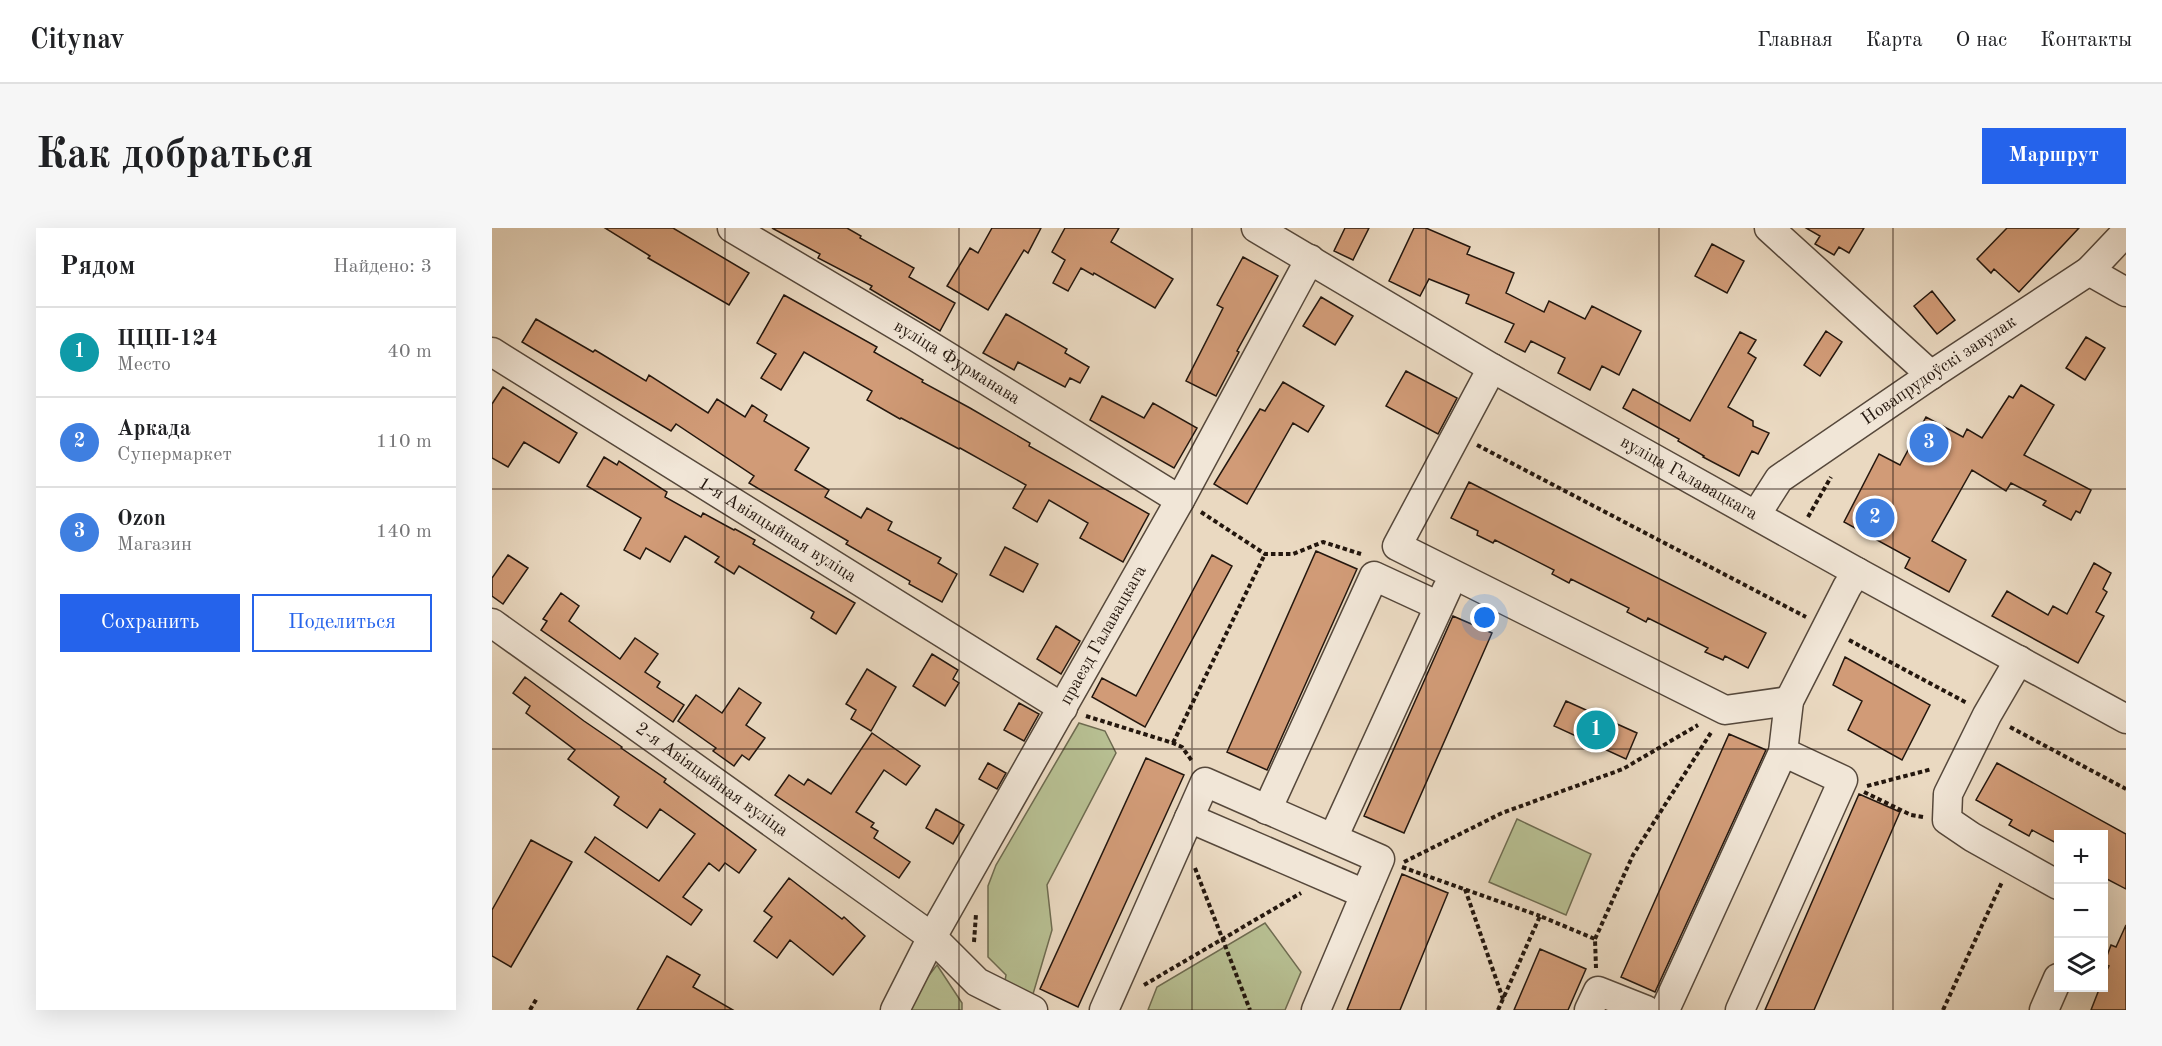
<!DOCTYPE html>
<html lang="ru">
<head>
<meta charset="utf-8">
<style>
  body { margin:0; font-family:"Old Standard TT",serif; background:#f6f6f6; color:#202124 }
  .controls { position:absolute; right:18px; bottom:18px; display:grid; overflow:hidden; border-radius:0px; box-shadow:0 6px 24px #0002 }
  .controls button { width:54px; height:54px; display:grid; place-items:center; padding:0; border:0; border-bottom:2px solid #e0e0e0; background:#fff; color:#202124; font:30px sans-serif }
  .you { position:absolute; left:993px; top:390px; width:21px; height:21px; margin:-15px; border:4px solid #fff; border-radius:50%; background:#1a73e8; box-shadow:0 0 0 9px #1a73e833 }
  .badge { display:grid; place-items:center; width:39px; height:39px; border-radius:50%; background:#2563eb; color:#fff; font-size:20px; font-weight:700 }
  .pin { position:absolute; translate:-50% -50%; border:3px solid #fff; box-shadow:0 2px 6px #0006 }
  .list { margin:0; padding:0; list-style:none }
  h2 { display:flex; justify-content:space-between; align-items:center; height:78px; margin:0; padding:0 24px; font-size:26px }
  h2 small { font-size:20px; font-weight:400; color:#757577 }
  .list li { display:grid; grid-template-columns:39px 1fr auto; gap:18px; align-items:center; box-sizing:border-box; height:90px; padding:0 24px; border-top:2px solid #e0e0e0 }
  .list b { display:block; font-size:22px; white-space:nowrap }
  .list p { margin:0; font-size:20px; white-space:nowrap; color:#757577 }
  .list em { font-size:20px; font-style:normal; color:#757577 }
  .actions { display:flex; gap:12px; padding:18px 24px }
  .actions a { flex:1; padding:14px 0; border:2px solid #2563eb; border-radius:0px; text-align:center; font-size:21px; color:#2563eb }
  .actions .main { background:#2563eb; color:#fff }
  .icon { flex:none; width:33px; height:33px; fill:none; stroke:currentColor; stroke-width:2; stroke-linecap:round; stroke-linejoin:round }
  .map { position:relative; flex:none; width:1634px; height:782px; overflow:hidden; border-radius:0px }
  header { display:flex; align-items:center; gap:36px; box-sizing:border-box; height:84px; padding:0 30px; background:#fff; border-bottom:2px solid #e0e0e0 }
  header strong { font-size:28px }
  nav { display:flex; gap:33px; margin-inline-start:auto; font-size:21px }
  .intro { display:flex; align-items:center; justify-content:space-between; box-sizing:border-box; height:144px; padding:0 36px }
  h1 { margin:0; font-size:42px }
  .button { padding:15px 27px; border-radius:0px; background:#2563eb; color:#fff; font-size:21px; font-weight:700 }
  main { display:flex; gap:36px; padding:0 36px }
  aside { flex:1; background:#fff; border-radius:0px; box-shadow:0 6px 24px #0002 }
  .map>svg:first-child { display:block }
</style>
</head>
<body>
<header>
<strong>Citynav</strong>
<nav><a>Главная</a><a>Карта</a><a>О нас</a><a>Контакты</a></nav>
</header>
<div class="intro"><h1>Как добраться</h1><a class="button">Маршрут</a></div>
<main>
<aside>
<h2>Рядом<small>Найдено: 3</small></h2>
<ul class="list">
<li><span class="badge" style="background:#0f9aa8">1</span><div><b>ЦЦП-124</b><p>Место</p></div><em>40 m</em></li>
<li><span class="badge" style="background:#3f7fe0">2</span><div><b>Аркада</b><p>Супермаркет</p></div><em>110 m</em></li>
<li><span class="badge" style="background:#3f7fe0">3</span><div><b>Ozon</b><p>Магазин</p></div><em>140 m</em></li>
</ul>
<div class="actions"><a class="main">Сохранить</a><a>Поделиться</a></div>
</aside>
<div class="map">
<svg width="1634" height="782" viewBox="0 0 1634 782">
  <rect width="100%" height="100%" fill="#ead9c1"/>
  <filter id="stains"><feTurbulence type="fractalNoise" baseFrequency=".00333" numOctaves="4"/><feColorMatrix values="0 0 0 0 .2 0 0 0 0 .09 0 0 0 0 .02 0 0 0 .5 -.17"/></filter>
  <radialGradient id="worn" r=".72"><stop offset=".6" stop-color="#630" stop-opacity="0"/><stop offset="1" stop-color="#630" stop-opacity=".3"/></radialGradient>
  <!-- green -->
  <path fill="#b7bf92" stroke="#6e6b50" stroke-width="1.5" d="M587 495 613 503 624 525 555 657 560 702 541 766 544 782H508L514 747 496 729V658L504 637Z
    M1025 591 1099 626 1074 687 997 654Z
    M773 695 809 744 793 782H656L665 759Z
    M445 737 470 775V782H417L431 755Z"/>
  <!-- building -->
  <path fill="#d19b77" stroke="#24170e" stroke-width="1.5" d="M113 0H181L257 45 237 77 156 30 158 28Z
    M280 0H355L369 8 368 10 422 40 417 49 463 75 448 103 378 61 380 58 326 30 328 26Z
    M500 0H549L536 25 532 22 496 82 455 58 478 20 486 25Z
    M573 0H627L619 14 681 51 663 80 602 45 601 47 589 40 576 63 561 55 573 32 560 24Z
    M853 0H877L861 32 842 23Z
    M922 0H934L978 19 975 26 1022 45 1014 65 1052 84 1057 73 1093 91 1100 78 1149 103 1127 147 1110 138 1098 162 1066 145 1073 130 1039 113 1033 124 1013 114 1022 96 974 75 977 67 937 51 928 68 897 53Z
    M1314 0H1372L1357 25 1347 19 1342 27 1323 16 1328 8Z
    M1515 0H1587L1527 64 1502 41 1499 45 1485 31Z
    M1220 16 1252 33 1235 65 1203 48Z
    M751 29 786 48 745 123 747 124 724 168 694 153 731 80 725 77Z
    M1440 63 1463 92 1445 106 1422 78Z
    M292 67 385 119 382 124 431 152 430 154 478 180 538 215 537 218 657 286 631 334 588 310 596 295 557 272 545 294 521 280 534 257 468 220 467 221 409 190 408 191 375 172 380 163 312 124 289 162 269 150 284 126 265 115Z
    M829 69 861 88 843 117 811 98Z
    M514 86 575 121 573 125 597 139 588 155 578 150 573 159 526 134 522 142 491 125Z
    M44 91 101 124 103 122 154 153 157 147 216 185 225 171 253 189 260 177 275 187 272 193 317 220 303 242 337 262 333 269 369 290 375 280 400 294 396 302 449 330 446 335 465 346 450 374 417 356 418 353 354 316 356 313 257 255 262 248 184 196 179 203 30 114Z
    M1334 103 1350 114 1328 148 1312 137Z
    M1248 104 1264 112 1256 125 1264 130 1236 179 1261 193V198L1277 205 1266 226 1260 223 1247 248 1211 229 1212 228 1186 213 1187 211 1131 180 1141 161 1198 193Z
    M1594 109 1613 120 1593 152 1574 140Z
    M914 143 965 170 946 206 894 178Z
    M791 154 832 178 816 204 801 195 755 276 722 256 768 181 773 183Z
    M1529 157 1562 177 1532 227 1599 262 1588 285 1584 283 1579 292 1551 277 1554 273 1519 255 1514 263 1480 242 1440 313 1474 332 1457 364 1413 340 1418 330 1352 294 1387 226 1408 237 1434 189 1471 209 1475 201 1490 210 1517 168 1521 170Z
    M11 159 85 205 67 235 32 214 16 239 0 230V176Z
    M610 168 652 190 661 175 705 200 682 240 598 192Z
    M112 229 125 237 127 233 175 264 173 269 209 289 211 285 242 302 243 301 263 312 261 316 363 375 344 406 319 390 322 384 247 338 242 346 223 334 227 329 193 308 178 334 154 320 148 331 132 322 149 290 95 258Z
    M977 254 1274 405 1256 440 1233 428 1231 432 1213 424 1216 420 1156 390 1154 394 1135 384 1137 380 1079 351 1077 355 1060 346 1062 342 1003 312 1001 315 985 307 986 303 959 290Z
    M513 319 546 336 531 364 498 347Z
    M824 323 865 341 775 542 735 524Z
    M16 327 36 340 11 376 0 368V350Z
    M720 327 740 338 653 499 600 469 610 450 644 468Z
    M1602 335 1619 345 1611 361 1615 364 1604 384 1612 388 1586 435 1500 388 1515 363 1556 387 1561 378 1575 386Z
    M69 365 87 378 77 393 128 431 143 410 166 426 153 444 168 454 165 459 192 477 181 494 49 402 55 393 51 391Z
    M961 388 1000 405 912 605 872 588Z
    M564 398 588 413 569 446 545 431Z
    M440 426 466 442 461 451 467 455 453 478 421 458Z
    M1353 429 1438 477 1410 532 1356 502 1370 473 1341 457Z
    M375 441 404 459 379 503 359 491 364 482 354 476Z
    M33 449 92 493 130 519 129 520 174 551 172 554 264 622 247 645 233 635 227 643 217 635 191 669 210 682 199 697 93 624 103 609 167 653 203 606 168 581 155 600 122 577 127 569 76 531 83 522 34 485 38 478 21 465Z
    M247 460 269 475 254 497 273 510 257 532 250 527 242 538 221 523 224 520 186 493 204 467 230 485Z
    M1074 473 1145 505 1134 531 1062 498Z
    M527 475 547 486 532 513 512 502Z
    M380 505 428 538 414 557 392 542 364 584 382 595 379 599 386 603 382 610 418 634 407 650 283 567 297 547 312 557 316 551 339 566Z
    M1237 506 1274 522 1163 764 1129 749Z
    M654 530 692 547 586 779 548 761Z
    M496 535 514 545 505 561 487 551Z
    M1505 535 1634 606V661L1611 649V606H1566V616L1540 602 1537 608 1517 597 1520 592 1484 572Z
    M1367 566 1408 584 1322 782H1273Z
    M444 581 472 597 461 616 434 600Z
    M39 612 80 634 19 739 0 728V682Z
    M910 646 956 665 908 782H855Z
    M297 650 350 691 352 689 373 708 341 747 298 712 285 730 262 713 280 689 272 683Z
    M1634 697V782H1599L1608 759H1611V751L1617 738 1612 736 1619 717 1624 719Z
    M1048 721 1094 741 1076 782H1022Z
    M175 728 208 747 201 759 241 782H145Z"/>
  <g fill="none" stroke-linecap="round" stroke-linejoin="round">
    <!-- minor casing -->
    <g stroke="#56483b" stroke-width="31">
      <g id="minor">
        <path id="s1" d="M240 0 424 109 688 272"/>
        <path id="s2" d="M764 0 1000 140 1365 344 1634 491"/>
        <path d="M1277 0 1439 147"/>
        <path d="M1597 43 1634 64"/>
        <path id="s3" d="M0 124 571 480"/>
        <path d="M1000 140 905 318 1233 482 1297 473"/>
        <path id="s4" d="M1264 287 1287 251 1439 147 1597 43 1634 4"/>
        <path id="s5" d="M0 395 440 709 485 754 541 782"/>
        <path d="M1527 432 1495 487 1456 566 1455 592 1480 609 1566 657"/>
        <path d="M775 582 882 348 947 378"/>
        <path d="M697 590 873 666"/>
        <path d="M841 610 955 361"/>
        <path id="s6" d="M403 782 440 709 688 272 818 31"/>
        <path d="M612 782 713 554 888 631 824 782"/>
        <path d="M1097 782 1106 763 1154 782"/>
        <path d="M1173 782 1291 524 1297 473 1355 359 1365 344"/>
        <path d="M1248 782 1351 552 1291 524"/>
        <path d="M1552 782 1566 750"/>
      </g>
    </g>
    <!-- path -->
    <path stroke="#24170e" stroke-width="4" stroke-dasharray="4.5 3" stroke-linecap="butt" d="M985 217 1314 389
      M709 284 773 326H801L831 314 869 326
      M1316 289 1339 249
      M1357 412 1475 475
      M594 488 681 515 690 519 700 533
      M1518 499 1634 561
      M681 515 773 326
      M1375 558 1440 541
      M1372 564 1419 587 1431 589
      M912 634 1010 585 1131 541 1206 497
      M910 639 1048 688
      M703 640 758 782
      M973 661 1011 771
      M1103 711 1141 627 1220 503
      M482 714 484 686
      M652 757 809 665
      M38 782 45 770
      M1006 782 1048 688 1103 711 1104 740
      M1451 782 1510 654"/>
    <!-- minor -->
    <use href="#minor" stroke="#f1e6d7" stroke-width="28"/>
  </g>
  <!-- grid -->
  <path fill="none" stroke="#24170e" stroke-width="1.5" stroke-opacity="0.55" d="M233 0V782M467 0V782M700 0V782M934 0V782M1167 0V782M1401 0V782M0 261H1634M0 521H1634"/>
  <g text-anchor="middle" dominant-baseline="central" stroke-width="5" stroke-linejoin="round" paint-order="stroke">
    <!-- street labels -->
    <g font-size="18" fill="#24170e" stroke="#f1e6d7">
      <text stroke="none"><textPath href="#s1" startOffset="262">вуліца Фурманава</textPath></text>
      <text stroke="none"><textPath href="#s4" startOffset="236">Новапрудоўскі завулак</textPath></text>
      <text stroke="none"><textPath href="#s2" startOffset="500">вуліца Галавацкага</textPath></text>
      <text stroke="none"><textPath href="#s3" startOffset="336">1-я Авіяцыйная вуліца</textPath></text>
      <text stroke="none"><textPath href="#s6" startOffset="429">праезд Галавацкага</textPath></text>
      <text stroke="none"><textPath href="#s5" startOffset="270">2-я Авіяцыйная вуліца</textPath></text>
    </g>
  </g>
  <rect width="100%" height="100%" filter="url(#stains)"/>
  <rect width="100%" height="100%" fill="url(#worn)"/>
</svg>
<div class="controls">
<button>+</button>
<button>−</button>
<button><svg class="icon" aria-label="layers" viewBox="0 0 24 24"><path d="M12 4l9 5-9 5-9-5zM3 14l9 5 9-5"/></svg></button>
</div>
<div class="you"></div>
<div class="pin badge" style="left:1104px;top:502px;background:#0f9aa8">1</div>
<div class="pin badge" style="left:1383px;top:290px;background:#3f7fe0">2</div>
<div class="pin badge" style="left:1437px;top:215px;background:#3f7fe0">3</div>
</div>
</main>
</body>
</html>
